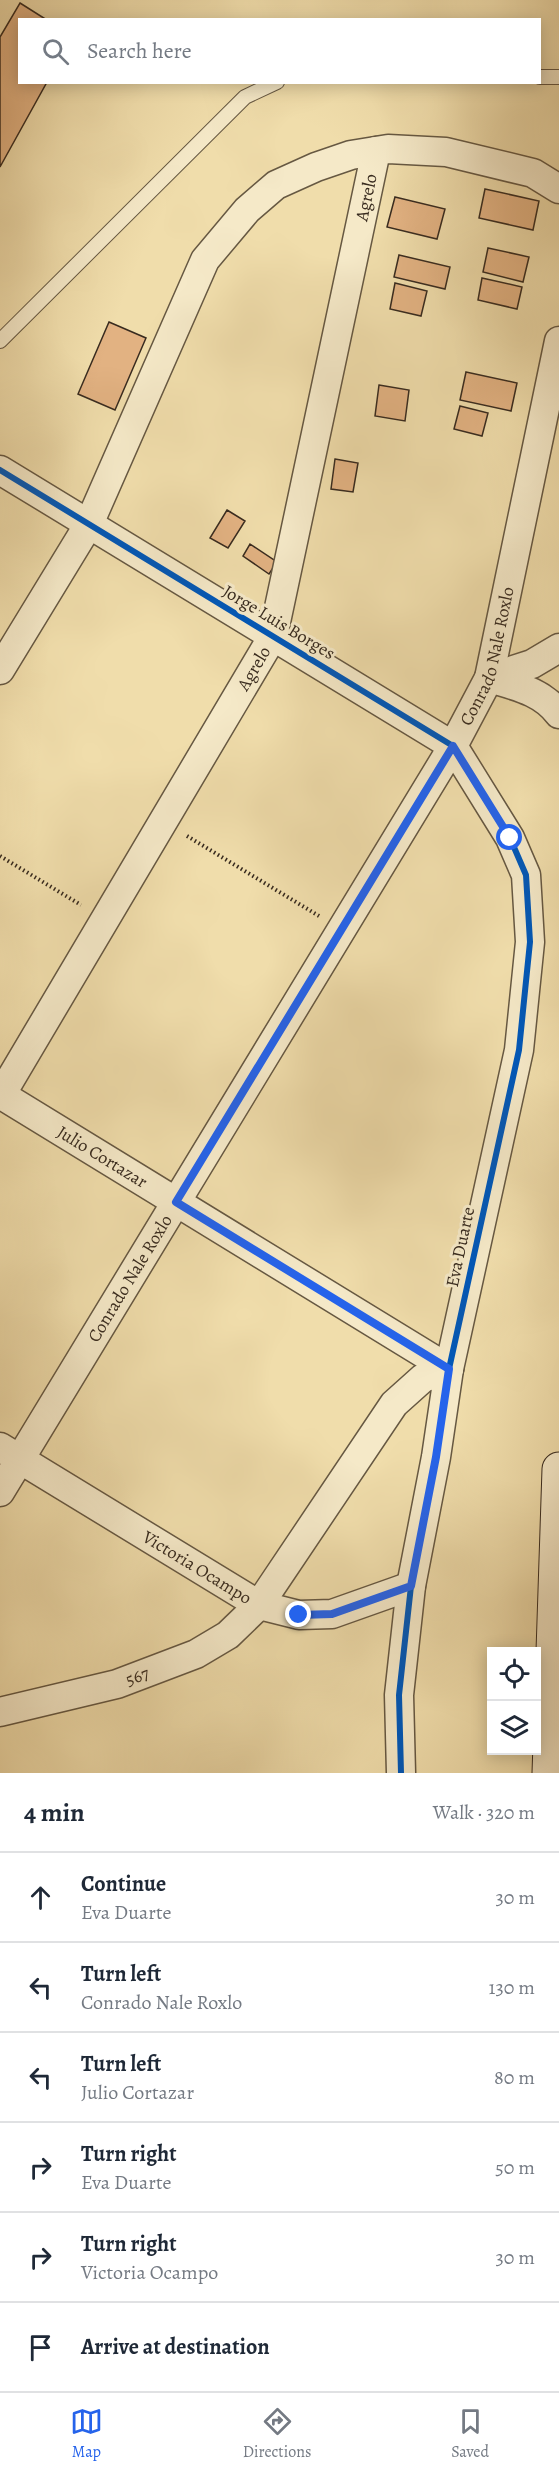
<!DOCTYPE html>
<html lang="en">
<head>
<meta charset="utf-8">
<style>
  body { margin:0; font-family:Alegreya,serif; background:#f6f6f7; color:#1f2937 }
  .controls { position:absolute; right:18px; bottom:18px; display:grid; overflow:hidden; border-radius:0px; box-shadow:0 3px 15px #0003 }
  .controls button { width:54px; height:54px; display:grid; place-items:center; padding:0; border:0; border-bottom:2px solid #e0e1e3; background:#fff; color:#1f2937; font:30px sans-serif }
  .stop { position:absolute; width:18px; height:18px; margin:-14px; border:4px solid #2563eb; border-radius:50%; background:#fff }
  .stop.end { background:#2563eb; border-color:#fff; box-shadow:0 2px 6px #0008 }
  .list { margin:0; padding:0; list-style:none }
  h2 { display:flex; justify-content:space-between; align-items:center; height:78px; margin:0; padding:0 24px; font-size:26px }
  h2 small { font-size:20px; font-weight:400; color:#747a83 }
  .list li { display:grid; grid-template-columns:39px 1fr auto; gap:18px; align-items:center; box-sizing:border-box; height:90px; padding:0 24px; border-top:2px solid #e0e1e3 }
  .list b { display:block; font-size:22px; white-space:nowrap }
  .list p { margin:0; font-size:20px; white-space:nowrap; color:#747a83 }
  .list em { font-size:20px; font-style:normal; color:#747a83 }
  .icon { flex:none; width:33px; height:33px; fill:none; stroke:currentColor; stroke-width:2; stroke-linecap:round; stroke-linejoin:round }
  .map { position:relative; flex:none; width:559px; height:1773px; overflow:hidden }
  .search { position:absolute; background:#fff; box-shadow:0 3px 15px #0003; left:18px; right:18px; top:18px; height:66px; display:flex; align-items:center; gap:15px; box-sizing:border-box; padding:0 21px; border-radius:0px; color:#747a83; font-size:22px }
  .sheet { height:618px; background:#fff }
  nav { display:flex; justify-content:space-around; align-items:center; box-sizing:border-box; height:84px; border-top:2px solid #e0e1e3; background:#fff; font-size:16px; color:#747a83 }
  nav a { display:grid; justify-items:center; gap:3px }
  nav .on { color:#2563eb }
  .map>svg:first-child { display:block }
</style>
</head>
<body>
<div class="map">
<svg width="559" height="1773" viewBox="0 0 559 1773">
  <rect width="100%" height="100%" fill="#f0ddab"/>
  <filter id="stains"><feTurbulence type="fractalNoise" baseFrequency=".00333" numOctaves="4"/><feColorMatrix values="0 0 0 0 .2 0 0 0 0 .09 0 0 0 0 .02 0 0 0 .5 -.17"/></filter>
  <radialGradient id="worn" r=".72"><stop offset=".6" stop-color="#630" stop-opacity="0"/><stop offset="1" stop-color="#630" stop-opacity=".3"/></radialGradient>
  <!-- building -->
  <path fill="#e2b282" stroke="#382b1f" stroke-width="1.5" d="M20 3 47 20H20V82H47L0 167V37Z
    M485 189 539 201 533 230 479 218Z
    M395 197 445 209 437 239 387 227Z
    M488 248 529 257 523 282 483 272Z
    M399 255 450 267 445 289 394 277Z
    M482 278 522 287 517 309 478 300Z
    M395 283 427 291 421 316 390 309Z
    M109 322 146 338 115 410 78 394Z
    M466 372 517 383 511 411 460 400Z
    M379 385 409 390 405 421 375 416Z
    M460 406 488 413 482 436 454 429Z
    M335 459 358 463 353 492 331 489Z
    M227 510 245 521 228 548 210 538Z
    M250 544 277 562 269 574 243 556Z"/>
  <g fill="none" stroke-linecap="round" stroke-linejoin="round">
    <!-- lane casing -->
    <g stroke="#665842" stroke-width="16">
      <path id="lane" d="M540 77H559
        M0 341 245 97 277 82"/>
    </g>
    <!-- street casing -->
    <g stroke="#665842" stroke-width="31">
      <g id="street">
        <path d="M0 470 453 746 510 838 526 875 530 942 519 1050 449 1369 436 1457 411 1586 399 1695 401 1773"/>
        <path d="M0 670 89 524 205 260 247 210 276 185 316 167 351 155 388 149 446 152 533 173 559 189"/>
        <path d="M489 678C515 686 542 691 559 714"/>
        <path d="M489 678 532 664 559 648"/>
        <path id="s1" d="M0 1094 449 1369"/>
        <path id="s2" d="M1 1095 273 636 376 151"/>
        <path id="s3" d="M0 1447 259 1605 299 1615 332 1614 411 1586"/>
        <path id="s4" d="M0 1492 453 746 489 678 559 341"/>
        <path id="s5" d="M0 1712 117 1684 196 1654 228 1635 259 1605 394 1404 423 1378 449 1369"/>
      </g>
    </g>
    <!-- secondary casing -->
    <g stroke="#382b1f" stroke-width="35">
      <path id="secondary" d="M549 1773 559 1469"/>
    </g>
    <!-- path -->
    <path stroke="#382b1f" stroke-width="4" stroke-dasharray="1.5 3" stroke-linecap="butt" d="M187 836 319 916
      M0 856 81 905"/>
    <!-- lane -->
    <use href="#lane" stroke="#f5e9c8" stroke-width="14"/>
    <!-- street -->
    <use href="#street" stroke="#f5e9c8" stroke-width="28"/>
    <!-- secondary -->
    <use href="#secondary" stroke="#f5e9c8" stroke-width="33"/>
    <!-- cycleway casing -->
    <g stroke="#f5e9c8" stroke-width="10">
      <path id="cycleway" d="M0 470 453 746 510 838 526 875 530 942 519 1050 449 1369 436 1457 411 1586 399 1695 401 1773"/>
    </g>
    <!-- cycleway -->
    <use href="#cycleway" stroke="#0057b8" stroke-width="6"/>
  </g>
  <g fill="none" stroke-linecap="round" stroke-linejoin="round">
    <!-- route -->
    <path stroke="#2563eb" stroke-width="8" d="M299 1615 332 1614 411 1586 436 1457 449 1369 176 1202 453 746 510 838"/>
  </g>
  <g text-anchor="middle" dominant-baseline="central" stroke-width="6" stroke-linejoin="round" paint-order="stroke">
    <!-- street labels -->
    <g font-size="18" fill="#382b1f" stroke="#f5e9c8">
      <text stroke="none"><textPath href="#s2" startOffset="982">Agrelo</textPath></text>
      <text transform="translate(279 622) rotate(31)">Jorge Luis Borges</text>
      <text stroke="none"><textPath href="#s4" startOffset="970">Conrado Nale Roxlo</textPath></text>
      <text stroke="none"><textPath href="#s2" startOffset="496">Agrelo</textPath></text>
      <text stroke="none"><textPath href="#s1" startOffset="120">Julio Cortazar</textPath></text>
      <text transform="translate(460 1247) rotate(-78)">Eva Duarte</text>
      <text stroke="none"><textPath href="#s4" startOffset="250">Conrado Nale Roxlo</textPath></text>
      <text stroke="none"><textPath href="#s3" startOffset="231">Victoria Ocampo</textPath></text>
      <text stroke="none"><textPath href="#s5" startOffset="142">567</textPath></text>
    </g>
  </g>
  <rect width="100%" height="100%" filter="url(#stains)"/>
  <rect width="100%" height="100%" fill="url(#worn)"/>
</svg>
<div class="controls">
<button><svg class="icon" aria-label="locate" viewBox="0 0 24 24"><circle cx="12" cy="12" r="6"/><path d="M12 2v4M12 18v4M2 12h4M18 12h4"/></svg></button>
<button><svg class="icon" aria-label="layers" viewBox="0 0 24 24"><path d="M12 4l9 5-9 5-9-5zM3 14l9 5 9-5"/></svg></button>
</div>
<div class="stop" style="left:510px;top:838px"></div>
<div class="stop end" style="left:299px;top:1615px"></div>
<div class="search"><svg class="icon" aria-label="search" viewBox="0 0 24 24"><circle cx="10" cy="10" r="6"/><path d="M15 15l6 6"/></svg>Search here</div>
</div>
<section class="sheet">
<h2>4 min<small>Walk · 320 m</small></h2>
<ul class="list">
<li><svg class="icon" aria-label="ahead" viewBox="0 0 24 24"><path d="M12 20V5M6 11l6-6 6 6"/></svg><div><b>Continue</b><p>Eva Duarte</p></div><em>30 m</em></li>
<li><svg class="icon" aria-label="left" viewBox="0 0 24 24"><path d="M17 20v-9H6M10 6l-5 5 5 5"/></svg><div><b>Turn left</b><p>Conrado Nale Roxlo</p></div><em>130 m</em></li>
<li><svg class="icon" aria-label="left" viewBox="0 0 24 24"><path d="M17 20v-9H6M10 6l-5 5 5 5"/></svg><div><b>Turn left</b><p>Julio Cortazar</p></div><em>80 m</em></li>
<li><svg class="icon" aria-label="right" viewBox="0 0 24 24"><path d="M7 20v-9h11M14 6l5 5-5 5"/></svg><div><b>Turn right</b><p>Eva Duarte</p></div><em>50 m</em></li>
<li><svg class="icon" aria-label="right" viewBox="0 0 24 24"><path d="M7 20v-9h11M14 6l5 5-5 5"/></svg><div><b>Turn right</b><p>Victoria Ocampo</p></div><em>30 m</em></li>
<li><svg class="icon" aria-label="arrive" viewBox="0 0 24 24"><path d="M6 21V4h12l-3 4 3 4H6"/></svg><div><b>Arrive at destination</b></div></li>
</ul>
</section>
<nav>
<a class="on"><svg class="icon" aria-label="map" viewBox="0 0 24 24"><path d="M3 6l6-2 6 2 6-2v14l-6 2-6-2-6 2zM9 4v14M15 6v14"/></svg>Map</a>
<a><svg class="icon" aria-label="directions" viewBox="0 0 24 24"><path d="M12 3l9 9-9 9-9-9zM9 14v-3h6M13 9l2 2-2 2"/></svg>Directions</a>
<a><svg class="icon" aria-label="saved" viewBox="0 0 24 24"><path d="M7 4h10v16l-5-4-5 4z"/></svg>Saved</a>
</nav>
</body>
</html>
